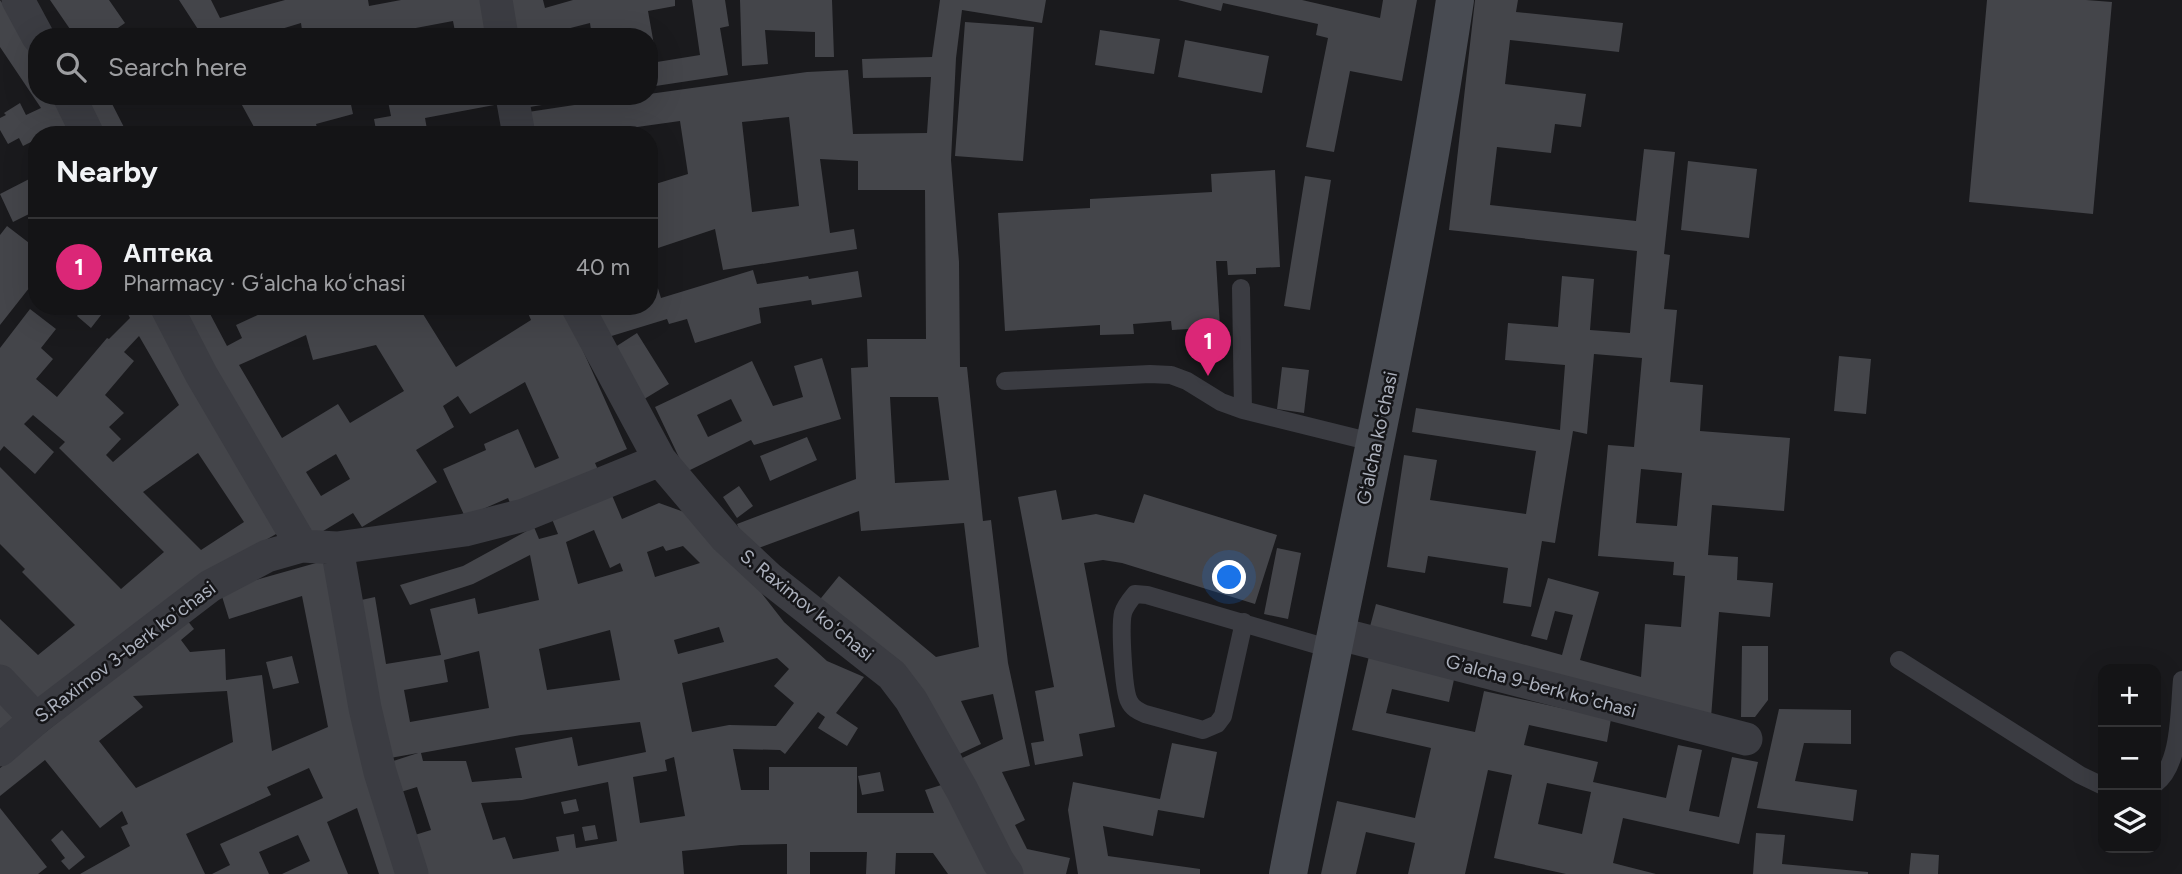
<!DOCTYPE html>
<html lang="en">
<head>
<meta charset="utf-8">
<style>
  body { margin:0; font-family:Figtree,sans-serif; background:#212123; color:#f1f3f6 }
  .controls { position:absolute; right:21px; bottom:21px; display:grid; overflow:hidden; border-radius:14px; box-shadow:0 7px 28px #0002 }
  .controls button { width:63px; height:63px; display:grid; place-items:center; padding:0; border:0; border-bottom:2px solid #333335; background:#141416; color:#f1f3f6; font:35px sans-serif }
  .you { position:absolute; left:1230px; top:578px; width:24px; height:24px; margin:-18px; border:5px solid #fff; border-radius:50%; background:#1a73e8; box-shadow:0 0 0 10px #1a73e833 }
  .badge { display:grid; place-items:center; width:46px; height:46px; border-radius:50%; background:#db2777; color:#fff; font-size:23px; font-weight:700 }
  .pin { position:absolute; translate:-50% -58px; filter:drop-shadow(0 2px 4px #0008) }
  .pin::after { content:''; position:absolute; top:37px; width:24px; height:21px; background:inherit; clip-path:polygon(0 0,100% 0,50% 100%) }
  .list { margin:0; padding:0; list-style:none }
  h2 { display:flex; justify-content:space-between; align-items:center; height:91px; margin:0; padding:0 28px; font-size:30px }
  h2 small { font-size:23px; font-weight:400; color:#9d9ea1 }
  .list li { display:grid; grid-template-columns:46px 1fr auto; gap:21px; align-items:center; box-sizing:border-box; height:98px; padding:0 28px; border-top:2px solid #333335 }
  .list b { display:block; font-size:26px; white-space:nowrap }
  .list p { margin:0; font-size:23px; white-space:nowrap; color:#9d9ea1 }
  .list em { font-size:23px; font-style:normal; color:#9d9ea1 }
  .icon { flex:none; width:38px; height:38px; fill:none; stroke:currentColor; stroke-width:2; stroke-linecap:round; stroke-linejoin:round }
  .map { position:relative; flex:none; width:2182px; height:874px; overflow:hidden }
  .search { position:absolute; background:#141416; box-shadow:0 7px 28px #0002; left:28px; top:28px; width:630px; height:77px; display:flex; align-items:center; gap:18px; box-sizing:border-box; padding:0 24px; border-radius:28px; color:#9d9ea1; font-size:26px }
  .panel { position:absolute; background:#141416; box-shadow:0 7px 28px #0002; left:28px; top:126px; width:630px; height:189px; border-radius:28px }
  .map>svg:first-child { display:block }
</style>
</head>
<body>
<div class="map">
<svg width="2182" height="874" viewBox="0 0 2182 874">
  <rect width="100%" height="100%" fill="#1a1a1d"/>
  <!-- building -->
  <path fill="#44454a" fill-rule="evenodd" d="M0 0 37 52V96H64L84 135H37V139L23 146 19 138 8 144 0 130V118L6 115 4 113 20 103 26 115 41 108 0 47Z
    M50 0H109L125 23 105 37H65L72 32Z
    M179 0H211L220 18 285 0H368L369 6 401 0H484L492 37H456L453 21 368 37H303L301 23 255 37H203Z
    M503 0H543L545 8 573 0H675V6L648 11 657 62 700 55 692 0H725L729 26 720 28 728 75 649 87V37H592L590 23 543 35V37H512Z
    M740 0H832L834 57H815V32L765 30 768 64 742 66Z
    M940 0H1046L1042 23 962 10 956 58 951 160 959 262 960 367H967L983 521 991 520 1008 663 1030 766 1002 772 1025 820 1015 825 1027 849 1070 858 1066 874H1013L958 760 1003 739 993 694 961 701 981 744 951 758 817 603 839 576 936 657 979 647 964 523 861 531 859 511 748 552 737 524 856 479 851 368 868 367 867 339H926L925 190H858V161L820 159 830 233 854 229 857 249 723 270 715 229 649 251V186L688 174 680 121 630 128 631 135H531L528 112 634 96H649V94L807 72 848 70 853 134 927 133 931 77 863 78 862 59 932 57ZM789 117 799 206 752 212 742 122ZM890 397H938L949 480 895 483Z
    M1178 0H1302L1380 18 1383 0H1417L1402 81 1350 71 1334 152 1306 147 1328 38 1316 35 1318 24 1223 3 1221 11Z
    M1475 0H1518L1516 12 1623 23 1619 52 1510 40 1505 84 1586 94 1581 127 1555 124 1551 153 1497 147 1490 205 1636 221 1644 149 1675 152 1664 254 1670 255 1664 309 1677 310 1670 382 1703 385 1700 431 1790 438 1784 511 1712 505 1708 555 1738 557 1737 580 1773 583 1770 617 1719 612 1711 718 1368 634 1376 604 1562 655 1573 615 1555 611 1547 640 1531 636 1548 578 1599 592 1580 660 1641 677 1645 624 1681 627 1685 576 1673 575 1674 562 1598 556 1608 445 1634 447 1642 358 1594 354 1587 434 1573 431 1555 543 1542 541 1531 607 1503 603 1508 568 1428 556 1425 573 1387 567 1404 455 1437 460 1430 500 1526 514 1536 451 1412 432 1416 408 1560 430 1565 365 1505 360 1508 323 1558 327 1562 276 1594 279 1590 330 1630 333 1637 251 1449 230ZM1641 469 1682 473 1677 526 1636 523Z
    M1987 0H2086L2112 2 2093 214 1969 202Z
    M965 22 1034 27 1023 161 955 156Z
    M1100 30 1160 39 1154 74 1095 65Z
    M1185 40 1269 56 1262 93 1178 77Z
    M76 96H108L128 135H96Z
    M237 96H366V98L350 100 353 114 316 124 319 135H239L254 127Z
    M387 96H503L505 103 425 118 428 135H377L374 119 391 116Z
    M521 96H586V98L523 108Z
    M1688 161 1757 169 1749 238 1681 230Z
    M1275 170 1280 267 1256 268V274L1228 275 1227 261H1216L1220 327 1172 330 1171 321 1133 324 1134 334 1100 335V325L1005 331 998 213 1090 208V199L1212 192 1211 174Z
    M37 175V210L13 222 0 194Z
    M1305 176 1331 180 1310 310 1284 306Z
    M7 226 37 249V278L0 325V235Z
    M650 263 661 298 753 270 757 284 808 276 809 279 858 271 862 297 812 305 811 300 759 308 761 323 695 343 687 319 669 324 667 319 605 338 587 306H649Z
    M85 306H100L105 310 91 328 77 316Z
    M124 306H154L283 530 195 581 40 697 28 699 0 674V619L38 655 75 625 22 572 25 569 0 544V467L121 589 164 552 59 448 65 442 33 415 24 424 54 452 35 474 4 446 0 451V348L30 309 56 329 41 348 53 359 36 379 57 397 107 338 109 339 130 318ZM139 336 179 405 113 462 106 455 121 439 109 427 124 413 105 395 134 361 124 352ZM198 453 244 522 201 550 143 492Z
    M174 306H216L208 310 227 346 242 338 236 325 264 312 262 306H418L456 367 531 320 525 306H563L627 449 595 463 599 472 513 510 508 498 465 517 443 469 486 450 484 444 518 429 535 468 559 458 525 382 470 414 458 396 443 406 454 427 416 450 437 482 362 527 353 513 310 539ZM306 335 313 360 376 345 404 391 350 423 338 404 282 438 239 365ZM336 454 350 479 321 496 306 472Z
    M637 333 669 384 641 401 609 351Z
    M1839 356 1871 359 1866 414 1834 411Z
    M822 358 841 419 754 445 751 440 686 472 655 407 752 361 773 406 803 397 794 366ZM731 399 742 421 708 437 697 415Z
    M1282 367 1309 370 1304 413 1277 409Z
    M807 437 817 460 770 481 760 456Z
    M739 486 753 506 737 518 723 497Z
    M1056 490 1062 520 1096 514 1134 523 1144 494 1277 535 1255 604 1122 563 1103 560 1084 563 1115 727 1079 734 1083 756 1035 765 1031 743 1044 741 1035 691 1054 687 1018 497Z
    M611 493 622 519 659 503 698 517 745 572 784 622 827 661 864 677 836 713 858 728 847 746 818 728 825 717 818 712 785 754 780 750 733 749 741 790H769V767H857V813H934L925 790 948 783 995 874H948L933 853H896L895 874H866L867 852H810V874H787V844L741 845 682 851 684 874H416L405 838 431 830 417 787 391 795 381 765 418 753 379 760 352 602 375 597 386 664 441 655 430 609 475 598 478 614 539 600 530 555 473 584 410 605 400 585 463 566 534 527 539 539 558 534 552 519ZM594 530 610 568 620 563 623 571 578 584 566 542ZM663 546 666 551 683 546 700 563 655 577 647 552ZM719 627 724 642 678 654 674 640ZM610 630 620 680 547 690 539 649ZM479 651 489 708 410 722 404 690 448 682 444 660ZM777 658 789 669 774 686 794 703 776 726 729 725 692 732 682 683ZM640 722 646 752 578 766 572 737 515 748 522 778H518L472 782 466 761H423L421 753 521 735ZM674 757 685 816 640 823 633 777 667 771 665 760ZM608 782 617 841 576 848 574 834 556 837 559 851 513 859 505 837 493 840 481 803 522 800Z
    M1277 548 1301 553 1288 619 1264 614Z
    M323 561 408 874H379L357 808 327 822 348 874H282L310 861 298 835 259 852 269 874H212L230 865 220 844 323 798 309 768 267 787 271 795 186 834 205 874H80L130 846 121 827 128 824 122 811 100 828 45 760 0 796V768L187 620 194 629 181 640 190 652 225 649 226 680 262 675 272 751 328 727 302 596 229 619 220 590ZM227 691 233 742 136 788 99 741 143 707 133 696Z
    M1742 646H1768V700L1755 717H1741Z
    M292 656 299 683 273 689 266 662Z
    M1369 656 1455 675 1449 702 1392 689 1386 713 1475 732 1484 691 1611 719 1607 742 1529 725 1524 745 1598 762 1593 782 1666 798 1678 745 1702 750 1689 811 1719 817 1732 757 1758 762 1739 844 1623 818 1613 863 1656 874H1566L1494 858 1512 775 1488 770 1465 874H1408L1415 843 1366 832 1356 874H1321L1337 801 1415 818 1431 748 1352 730ZM1547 783 1591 792 1582 834 1538 824Z
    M0 695 23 720 0 741Z
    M1779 709 1851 710V744L1804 743 1795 781 1857 790 1853 821 1757 808Z
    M1172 743 1217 752 1204 818 1158 810 1153 836 1103 826 1108 856 1200 869V874H1078L1068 810 1073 782 1160 799Z
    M880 772 884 791 862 795 858 776Z
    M576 799 579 811 564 814 561 802Z
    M0 808 47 867 38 874H0Z
    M595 825 598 839 585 841 582 827Z
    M62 830 85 857 69 870 61 861 65 858 51 840Z
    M1756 833 1785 835 1782 864 1868 872V874H1753Z
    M1911 853 1939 855 1938 874H1909Z"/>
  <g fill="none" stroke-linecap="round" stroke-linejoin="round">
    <!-- lane -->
    <path stroke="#3b3c42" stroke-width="18" d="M1241 288 1243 410
      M1005 381 1150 374 1171 375 1187 381 1221 402 1243 410 1376 443
      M1244 622 1223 716 1217 724 1203 730 1145 714C1138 711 1132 708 1129 701 1123 690 1120 625 1123 613 1125 606 1130 600 1135 594L1147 595 1331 649
      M1899 660 2080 775 2103 786
      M2156 783C2181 764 2179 710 2182 680"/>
    <!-- street -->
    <path stroke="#3b3c42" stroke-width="33" d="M18 0 38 37
      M496 0 502 37
      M69 96 88 135
      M512 96 519 135
      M166 306 201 374 302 546
      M577 306 660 460 726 538 770 579 892 675 911 700 962 790 998 861 1007 874
      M337 548 365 708 380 772 412 874
      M1336 633 1746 739
      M0 681 36 719
      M0 750 36 719 210 586 267 556 302 546 337 548 465 530 524 515 660 460"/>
    <!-- secondary -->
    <path stroke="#484b52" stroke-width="38" d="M1288 874C1344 583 1411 294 1455 0"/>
  </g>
  <g text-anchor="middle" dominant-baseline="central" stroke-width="5" stroke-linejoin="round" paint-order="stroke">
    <!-- street labels -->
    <g font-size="19" fill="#acb1bd" stroke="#151518">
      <text transform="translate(1377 438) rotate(-78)">Gʻalcha koʻchasi</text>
      <text transform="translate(807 605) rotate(39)">S. Raximov koʻchasi</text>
      <text transform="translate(125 652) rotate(-37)">S.Raximov 3-berk koʼchasi</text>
      <text transform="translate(1541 686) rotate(15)">Gʼalcha 9-berk koʼchasi</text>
    </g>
  </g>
</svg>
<div class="controls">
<button>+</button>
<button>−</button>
<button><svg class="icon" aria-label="layers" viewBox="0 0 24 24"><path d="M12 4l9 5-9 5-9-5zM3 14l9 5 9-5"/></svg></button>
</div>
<div class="you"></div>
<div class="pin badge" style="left:1208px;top:376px">1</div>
<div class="search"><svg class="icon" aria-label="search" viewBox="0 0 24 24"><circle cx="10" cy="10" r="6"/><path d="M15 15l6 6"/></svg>Search here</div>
<section class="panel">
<h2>Nearby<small></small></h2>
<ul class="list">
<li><span class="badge">1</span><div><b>Аптека</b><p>Pharmacy · Gʻalcha koʻchasi</p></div><em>40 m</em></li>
</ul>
</section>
</div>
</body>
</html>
